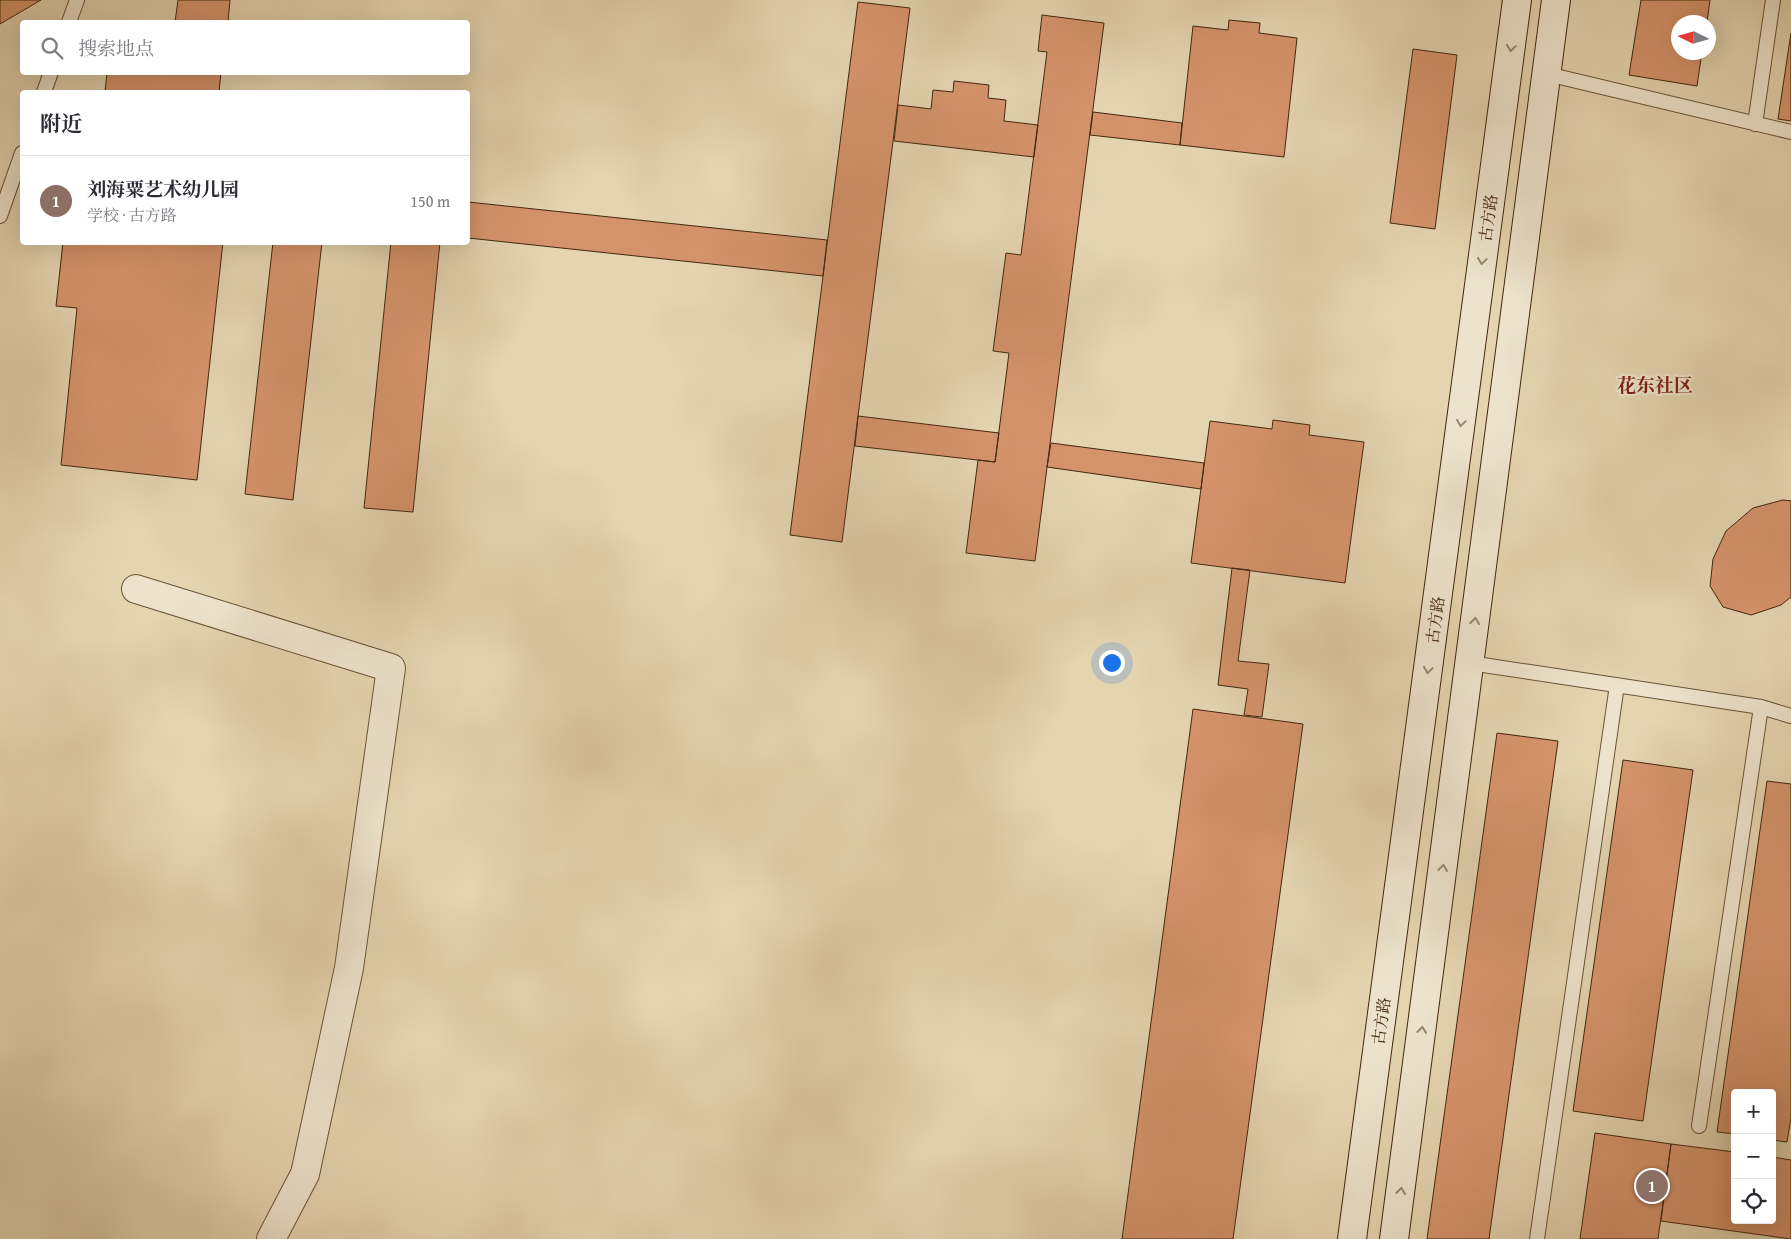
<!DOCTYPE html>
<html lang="zh">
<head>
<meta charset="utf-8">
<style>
  body { margin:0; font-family:"Gentium Book Plus","Noto Serif SC",serif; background:#f2f2f3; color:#2b2b33 }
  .controls { position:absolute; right:15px; bottom:15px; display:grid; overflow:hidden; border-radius:5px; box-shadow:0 5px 20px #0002 }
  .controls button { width:45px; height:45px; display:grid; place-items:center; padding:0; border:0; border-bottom:1px solid #e1e1e2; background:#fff; color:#2b2b33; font:25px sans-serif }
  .compass { position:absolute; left:1671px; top:15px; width:45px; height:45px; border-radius:50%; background:#fff; box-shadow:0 5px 20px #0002; rotate:275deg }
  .you { position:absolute; left:1111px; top:662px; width:18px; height:18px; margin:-12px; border:4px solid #fff; border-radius:50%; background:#1a73e8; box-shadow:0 0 0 8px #1a73e833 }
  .badge { display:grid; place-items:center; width:32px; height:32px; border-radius:50%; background:#8f2418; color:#fff; font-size:16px; font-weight:700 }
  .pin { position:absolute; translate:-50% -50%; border:2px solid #fff; box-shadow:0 1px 5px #0006 }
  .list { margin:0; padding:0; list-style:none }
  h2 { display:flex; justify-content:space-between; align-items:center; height:65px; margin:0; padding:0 20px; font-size:21px }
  h2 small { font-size:16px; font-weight:400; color:#7c7c81 }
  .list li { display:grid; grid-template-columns:32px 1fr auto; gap:15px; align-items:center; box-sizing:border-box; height:90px; padding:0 20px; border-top:1px solid #e1e1e2 }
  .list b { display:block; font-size:19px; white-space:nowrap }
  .list p { margin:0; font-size:16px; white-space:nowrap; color:#7c7c81 }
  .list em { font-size:16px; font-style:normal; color:#7c7c81 }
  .icon { flex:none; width:28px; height:28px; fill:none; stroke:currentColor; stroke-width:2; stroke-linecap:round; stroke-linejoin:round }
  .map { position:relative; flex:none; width:1791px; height:1239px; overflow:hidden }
  .search { position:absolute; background:#fff; box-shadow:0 5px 20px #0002; left:20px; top:20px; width:450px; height:55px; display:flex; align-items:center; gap:12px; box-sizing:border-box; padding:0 18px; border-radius:5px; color:#7c7c81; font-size:19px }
  .panel { position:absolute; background:#fff; box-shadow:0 5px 20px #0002; left:20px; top:90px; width:450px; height:155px; border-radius:5px }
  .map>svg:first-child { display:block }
</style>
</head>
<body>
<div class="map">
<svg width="1791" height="1239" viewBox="0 0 1791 1239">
  <rect width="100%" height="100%" fill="#e4d4b0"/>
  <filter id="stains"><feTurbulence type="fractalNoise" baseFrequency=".004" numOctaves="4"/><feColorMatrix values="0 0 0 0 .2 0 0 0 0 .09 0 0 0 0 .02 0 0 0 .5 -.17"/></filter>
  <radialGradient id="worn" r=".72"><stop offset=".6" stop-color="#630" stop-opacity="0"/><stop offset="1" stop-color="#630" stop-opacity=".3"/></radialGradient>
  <!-- building -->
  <path fill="#d5936c" stroke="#43270e" d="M0 0H41L0 24Z
    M178 0H230L228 22H175Z
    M1641 0H1710L1707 22H1678V52H1702L1697 86 1629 75Z
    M858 2 910 8 842 542 790 535Z
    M1042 15 1104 23 1035 561 966 553 978 460 995 462 1009 353 993 351 1006 253 1021 255 1047 52 1038 51Z
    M1229 20 1260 23 1259 33 1297 38 1284 157 1180 145 1193 26 1228 30Z
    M1791 33V121L1778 119Z
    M1413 49 1457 55 1435 229 1390 223Z
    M107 72H221L219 92H105Z
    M954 81 989 85 988 98 1006 100 1004 121 1038 125 1034 157 894 141 898 105 931 109 933 90 953 92Z
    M1093 112 1182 123 1180 145 1090 135Z
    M468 202 827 240 823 276 468 238Z
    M63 242H223L197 480 61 465 77 308 56 306Z
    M273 242H322L293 500 245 494Z
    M391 242H440L413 512 364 508Z
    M858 416 999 433 995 462 855 446Z
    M1273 420 1310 425 1309 435 1364 442 1345 583 1191 563 1210 421 1272 429Z
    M1051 443 1204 463 1201 489 1047 467Z
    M1783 500 1791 501V597L1781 605 1751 615 1723 607 1710 586 1713 559 1726 531 1753 508Z
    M1232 568 1250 570 1238 661 1269 664 1262 717 1244 715 1248 689 1218 685Z
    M1193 709 1303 724 1233 1239H1122Z
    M1497 733 1558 741 1489 1239H1427Z
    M1623 760 1693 770 1643 1121 1573 1111Z
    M1767 781 1791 784V1117L1787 1142 1772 1140V1093H1735V1134L1717 1132Z
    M1595 1133 1671 1144 1658 1239H1580Z
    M1671 1144 1735 1152V1220H1772V1157L1791 1160V1239L1661 1221Z"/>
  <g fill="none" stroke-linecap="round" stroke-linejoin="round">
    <!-- lane casing -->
    <g stroke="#6b5236" stroke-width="16">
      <path id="lane" d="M69 22 77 0
        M1547 74 1791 132
        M44 92 51 72
        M1755 124 1773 0
        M0 216 22 153
        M1470 663 1761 707 1791 716
        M1699 1126 1761 707
        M1537 1239 1617 685"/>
    </g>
    <!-- street casing -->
    <g stroke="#6b5236" stroke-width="30">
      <path id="street" d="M136 589 391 668 349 968 305 1174 271 1239"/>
    </g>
    <!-- secondary casing -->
    <g stroke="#43270e" stroke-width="30">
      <path id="secondary" d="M1352 1239 1517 0
        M1394 1239 1556 0"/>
    </g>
    <!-- lane -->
    <use href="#lane" stroke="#ede3cc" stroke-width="14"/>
    <!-- street -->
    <use href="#street" stroke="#ede3cc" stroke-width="28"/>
    <!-- secondary -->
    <use href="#secondary" stroke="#ede3cc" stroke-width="28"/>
  </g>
  <!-- one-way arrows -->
  <defs><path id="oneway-chevron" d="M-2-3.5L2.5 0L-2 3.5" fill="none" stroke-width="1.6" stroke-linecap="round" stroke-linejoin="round" transform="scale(1.25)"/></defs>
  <g stroke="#98856d">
    <use href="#oneway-chevron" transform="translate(1511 48) rotate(98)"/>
    <use href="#oneway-chevron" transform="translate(1482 261) rotate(98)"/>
    <use href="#oneway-chevron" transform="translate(1461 423) rotate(98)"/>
    <use href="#oneway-chevron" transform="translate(1475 621) rotate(-83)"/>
    <use href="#oneway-chevron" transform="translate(1428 670) rotate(98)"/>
    <use href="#oneway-chevron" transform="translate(1443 868) rotate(-83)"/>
    <use href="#oneway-chevron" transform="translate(1422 1030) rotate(-83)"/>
    <use href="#oneway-chevron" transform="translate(1401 1191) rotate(-83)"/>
  </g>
  <g text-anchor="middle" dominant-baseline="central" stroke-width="4.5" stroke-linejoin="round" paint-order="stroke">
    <!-- street labels -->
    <g font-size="16" fill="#43270e" stroke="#ede3cc">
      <text transform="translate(1488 218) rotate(-82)">古方路</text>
      <text transform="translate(1435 620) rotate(-82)">古方路</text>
      <text transform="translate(1381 1021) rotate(-82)">古方路</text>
    </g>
    <!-- quarter labels -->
    <g font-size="19" font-weight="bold" fill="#7a1f14" stroke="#ede3cc">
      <text x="1655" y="385">花东社区</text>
    </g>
  </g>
  <rect width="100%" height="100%" filter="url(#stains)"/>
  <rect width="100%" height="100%" fill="url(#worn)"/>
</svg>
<div class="controls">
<button>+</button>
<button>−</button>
<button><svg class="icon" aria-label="locate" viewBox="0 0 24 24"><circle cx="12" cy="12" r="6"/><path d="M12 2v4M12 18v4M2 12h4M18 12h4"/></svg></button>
</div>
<svg class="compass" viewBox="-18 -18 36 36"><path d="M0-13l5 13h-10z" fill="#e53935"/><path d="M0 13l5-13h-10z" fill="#7c7c81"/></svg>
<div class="you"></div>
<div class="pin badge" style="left:1652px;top:1186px;background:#8d6e63">1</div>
<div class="search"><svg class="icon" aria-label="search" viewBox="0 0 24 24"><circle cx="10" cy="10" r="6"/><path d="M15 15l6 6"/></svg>搜索地点</div>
<section class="panel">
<h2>附近<small></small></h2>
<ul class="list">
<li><span class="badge" style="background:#8d6e63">1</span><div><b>刘海粟艺术幼儿园</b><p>学校 · 古方路</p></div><em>150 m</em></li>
</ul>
</section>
</div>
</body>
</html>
